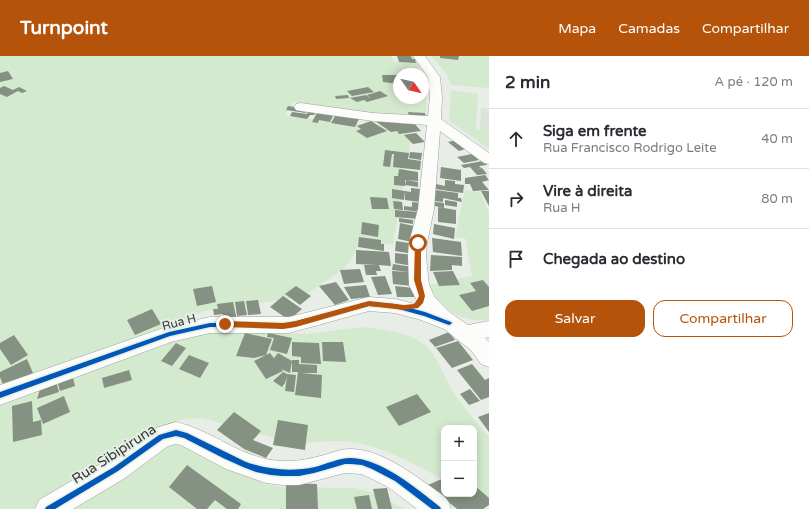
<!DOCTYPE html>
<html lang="pt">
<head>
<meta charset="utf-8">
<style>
  body { margin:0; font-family:"Varela Round",sans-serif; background:#f2f2f3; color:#2b2b33 }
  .controls { position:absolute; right:12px; bottom:12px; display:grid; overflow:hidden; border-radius:8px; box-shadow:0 2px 10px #0003 }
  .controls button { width:36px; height:36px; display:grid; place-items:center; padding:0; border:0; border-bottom:1px solid #e1e1e2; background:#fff; color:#2b2b33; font:20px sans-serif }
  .compass { position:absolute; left:393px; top:12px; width:36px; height:36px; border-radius:50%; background:#fff; box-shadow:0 2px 10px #0003; rotate:124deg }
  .stop { position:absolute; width:12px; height:12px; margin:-9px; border:3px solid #b45309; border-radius:50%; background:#fff }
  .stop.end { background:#b45309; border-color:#fff; box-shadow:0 1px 4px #0008 }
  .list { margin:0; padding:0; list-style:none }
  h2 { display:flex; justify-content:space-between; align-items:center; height:52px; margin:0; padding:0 16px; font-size:17px }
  h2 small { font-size:13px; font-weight:400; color:#7c7c81 }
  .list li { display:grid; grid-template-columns:26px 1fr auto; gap:12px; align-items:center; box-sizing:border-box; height:60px; padding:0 16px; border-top:1px solid #e1e1e2 }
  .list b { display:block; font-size:15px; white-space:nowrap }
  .list p { margin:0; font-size:13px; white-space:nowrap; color:#7c7c81 }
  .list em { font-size:13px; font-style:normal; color:#7c7c81 }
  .actions { display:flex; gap:8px; padding:12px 16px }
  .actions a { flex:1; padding:9px 0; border:1px solid #b45309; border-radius:12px; text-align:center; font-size:14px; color:#b45309 }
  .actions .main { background:#b45309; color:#fff }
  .icon { flex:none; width:22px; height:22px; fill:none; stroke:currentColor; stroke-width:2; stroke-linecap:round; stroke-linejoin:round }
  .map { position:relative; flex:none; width:489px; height:453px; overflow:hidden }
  header { display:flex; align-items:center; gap:24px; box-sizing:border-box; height:56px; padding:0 20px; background:#b45309; color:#fff }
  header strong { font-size:19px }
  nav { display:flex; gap:22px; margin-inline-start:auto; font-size:14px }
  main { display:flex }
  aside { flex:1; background:#fff }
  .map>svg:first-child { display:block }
</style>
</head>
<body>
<header>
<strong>Turnpoint</strong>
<nav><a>Mapa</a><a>Camadas</a><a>Compartilhar</a></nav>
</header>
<main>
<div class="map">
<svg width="489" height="453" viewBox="0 0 489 453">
  <rect width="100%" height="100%" fill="#e8ede7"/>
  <!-- built -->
  <path fill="#dae4d8" d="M481 52 489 53V75L480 73Z"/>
  <!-- green -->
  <path fill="#d4eacf" d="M0 0H391L395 6 417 7 422 18H399V42H423V19L427 35 426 57 408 56V61L358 56 293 46 285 59 328 65 413 73 393 189 360 184 353 201 344 213 309 236 289 243 209 254 194 259 148 279 0 335Z
    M431 0H489V32L451 29 446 17Z
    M451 34 478 38 476 73 489 75V93L449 65Z
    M465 134 480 136 489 156V264C461 266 441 254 429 229L472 220 465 182H455Z
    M362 271C381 273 404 275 421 286 437 297 443 319 453 335 463 351 476 366 489 381V449L469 438H474V372H444V424C412 407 378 387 341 385 323 385 306 388 288 386L210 364 201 362 183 363 161 373 102 416 35 453H0V346L158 287 204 277 228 275 307 278Z
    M181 387 265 428 280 431 354 432 368 435 404 453H69L125 421 169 388Z"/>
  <!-- building -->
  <path fill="#859182" d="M397 0H411L412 3H415L416 7 399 6Z
    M440 0H459L458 4 440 2Z
    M8 15 13 23 0 26V17Z
    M382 19H399V28L383 26Z
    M423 20H426L428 30H423Z
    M4 30 13 34 19 31 27 35 22 37 18 35 7 41 0 38V32Z
    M368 31 374 36 352 40 347 35Z
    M380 35 388 40 367 46 364 44 357 46 350 42 366 39 371 43 367 39Z
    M348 39 349 42 336 43 335 40Z
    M288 50 308 53 306 57 286 54Z
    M309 54 317 55 314 59H310L307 63 290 60 292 56 307 58Z
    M318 55 334 58 330 66 319 64 318 67 312 66Z
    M408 56 425 57 426 61 409 60Z
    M336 58 359 63 355 71 331 67Z
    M372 63 399 65 402 68 413 66 421 75 399 78 397 75 391 76Z
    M371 65 387 75 367 82 356 75 361 73 357 70Z
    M416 77 425 86 413 88 404 79Z
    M457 84 468 92 459 95 448 86Z
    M385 94 409 97 408 103 421 105 420 114 393 111 394 98H392L390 111 383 110Z
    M410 96 422 97 421 104 409 102Z
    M472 98 479 104 464 107 457 101Z
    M483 105 487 109 479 110 481 112 474 114 482 112 487 118 477 119 470 111 464 112 461 109Z
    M441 111 461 114V125L440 122Z
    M399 113 418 116V125L405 124V130L394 129V120H398Z
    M485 119 489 124 482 126 489 134 473 135 470 128H465V122Z
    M406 124 418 126V131L405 129Z
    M445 124 455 125V128L464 129 463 137 435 133 436 128 445 130Z
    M411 132 420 133V146L405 144V135L411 136Z
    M392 133 405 135 404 144 392 142Z
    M435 134 458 137V142H461L462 146 443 142V146L434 145Z
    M481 135H489V150Z
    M370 141 387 142 389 153H372Z
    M445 144 457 146V151L445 149Z
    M393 145 402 146 403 154 394 153Z
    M412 146 422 147 423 156 404 154V150L412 151Z
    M435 146 444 147V152L435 150Z
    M438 151 456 154V168L438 166Z
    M395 154 418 156 419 163 395 161Z
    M399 162 413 164V168L399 166Z
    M362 166 379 169 378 181 361 178Z
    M400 167 414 170 412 186 398 183Z
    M434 168 455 172 454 183 433 178Z
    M359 181 381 184V188H384V195L358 191Z
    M432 182 461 186 462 200 433 196Z
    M396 185 415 188 414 198 395 195Z
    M356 194 389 196 391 210 379 209 381 215H376L377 219H366L364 209H377L356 208Z
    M395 197 413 199V210L395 207Z
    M431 199 462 201V210L452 209V214L430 215Z
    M393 208 413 211 412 230 393 228 392 215 409 216 392 214Z
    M360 213 364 226 344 228 340 214Z
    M453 215 460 229 439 230 433 216Z
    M385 220 392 238 378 239 371 221Z
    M483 224 489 231V250L472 255 459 239 476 235 470 227Z
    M336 226 349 244 335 249 319 230Z
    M366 229 370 241 351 243 344 231Z
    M212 230 216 246 197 250 193 233Z
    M296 230 311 240 300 249 285 238Z
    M395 230 414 232 415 241H397Z
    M283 240 302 253 289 264 270 251Z
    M258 244 261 258 248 259 246 245Z
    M244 245 247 259 237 260 235 246Z
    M233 246 237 264 225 265 223 258 214 259 213 253H218L217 248Z
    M152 253 161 268 135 279 127 264Z
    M449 276 455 284 435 291 429 284Z
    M245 277 272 283 266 299 254 302 236 300Z
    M268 277 292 282 287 298 270 294 274 282 267 281Z
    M14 279 28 299 11 309 0 293V287Z
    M458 285 473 304 452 312 436 292Z
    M292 286 319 287 321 308 301 307V301L292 300Z
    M322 286H343L346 306 323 305Z
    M176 287 186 292 172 310 161 305Z
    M270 297 277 306 274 302 278 297 292 305 290 317 281 313 283 315 266 323 254 305Z
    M189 299 209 307 200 322 179 313Z
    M27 303 33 317 4 331 0 321V316Z
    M292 304H299V308L317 309V317H301L322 319 321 342 295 339 298 316H292Z
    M472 308 485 324 489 322V341L481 344 457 314Z
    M129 314 132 324 104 332 102 322Z
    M283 316 287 318 296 319 294 336 285 335 287 320 285 327 282 331 273 325Z
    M72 318 75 330 60 335 57 324Z
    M56 325 59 336 37 343 41 330Z
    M470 333 480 345 469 349 460 338Z
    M417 338 431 356 399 370 386 351Z
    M64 340 70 356 43 368 37 352Z
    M32 345 33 366 41 364 42 379 13 386 12 350Z
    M234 356 261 375 253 384 273 392 266 402 244 393 217 374Z
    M489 357V376L478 361Z
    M278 364 308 369 305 394 273 389Z
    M187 409 241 448 238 453H227L215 444 207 453H197L169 431Z
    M444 422V438H474V429L489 442V449L483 453H457L428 429Z
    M286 427 317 428 318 453H286Z
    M387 432 392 453H378L373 433Z
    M369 439 372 453H357L354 441Z"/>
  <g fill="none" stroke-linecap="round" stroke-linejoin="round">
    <!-- street casing -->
    <g stroke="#9ea19d" stroke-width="1">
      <path id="street" d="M413 0H425L440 21 442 41 441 63 489 97V108L484 107 440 75 434 153 427 187 426 200 429 229 434 240 448 255 468 269 489 265V281L485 282 489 286V311L481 308 471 294 444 273 421 264 395 257 369 255 289 277H210L171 286 0 349V329L169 270 210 261H289L369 241 395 243 419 249 409 229 408 200 409 187 418 153 427 69 373 65 301 55 296 54 294 51 296 48 301 47 373 57 428 60 430 41 428 21Z
        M176 366C208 373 234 396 266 403 284 407 303 405 320 400 330 398 339 393 350 393 380 393 410 416 434 433 438 436 445 440 448 445 449 447 450 450 451 453H417L388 431 362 418 345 417 299 429H282L266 427 226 413 181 389 176 388 168 390 125 422 73 453H35L39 444 107 404 152 373Z"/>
    </g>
    <!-- street -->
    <use href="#street" fill="#fcfcfb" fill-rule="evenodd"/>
    <!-- cycleway casing -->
    <g stroke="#e6efe5" stroke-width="3">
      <path id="cycleway" d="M369 246 395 248 425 256 451 266 452 267 451 268 449 269 424 260 395 252 369 250 289 271H210L170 280 0 342V336L169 276 210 267H289Z
        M176 374 187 377 246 406C269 414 292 416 315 411 327 408 338 402 351 402 382 403 416 432 440 451L441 453H432L395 425 372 413 362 409 351 408H345L335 411 314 417 299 420H282L271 419 256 416 243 411 223 402 184 382 176 380 163 383 118 415 55 453H45L46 451 114 411 159 379Z"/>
    </g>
    <!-- cycleway -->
    <use href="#cycleway" fill="#0057b8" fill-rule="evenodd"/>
  </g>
  <!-- route -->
  <path fill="#b45309" d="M418 185 421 187V224L425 240 423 247 418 252 404 254 369 250 296 271 283 273 225 271 221 268 225 265 283 267 296 265 369 245 404 249 414 248 417 244 419 240 414 224 415 187Z"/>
  <g text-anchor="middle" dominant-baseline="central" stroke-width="4" stroke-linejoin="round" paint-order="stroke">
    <!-- street labels -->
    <g font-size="12" fill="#343734" stroke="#e6efe5">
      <text transform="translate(179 266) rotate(-15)">Rua H</text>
    </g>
    <!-- near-street labels -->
    <g font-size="14" fill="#343734" stroke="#e6efe5">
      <text transform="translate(114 398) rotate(-33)">Rua Sibipiruna</text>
    </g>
  </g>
</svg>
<div class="controls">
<button>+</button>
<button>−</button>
</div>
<svg class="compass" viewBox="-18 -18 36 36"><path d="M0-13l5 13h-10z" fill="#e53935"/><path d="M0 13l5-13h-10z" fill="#7c7c81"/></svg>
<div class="stop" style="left:418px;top:187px"></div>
<div class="stop end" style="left:225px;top:268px"></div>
</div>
<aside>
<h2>2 min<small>A pé · 120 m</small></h2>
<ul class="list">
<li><svg class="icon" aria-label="ahead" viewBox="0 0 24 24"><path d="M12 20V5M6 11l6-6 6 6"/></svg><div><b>Siga em frente</b><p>Rua Francisco Rodrigo Leite</p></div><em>40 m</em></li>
<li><svg class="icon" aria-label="right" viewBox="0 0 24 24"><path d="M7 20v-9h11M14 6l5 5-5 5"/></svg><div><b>Vire à direita</b><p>Rua H</p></div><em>80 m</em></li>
<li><svg class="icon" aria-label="arrive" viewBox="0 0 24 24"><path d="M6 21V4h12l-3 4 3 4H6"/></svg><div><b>Chegada ao destino</b></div></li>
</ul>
<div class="actions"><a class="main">Salvar</a><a>Compartilhar</a></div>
</aside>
</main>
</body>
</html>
